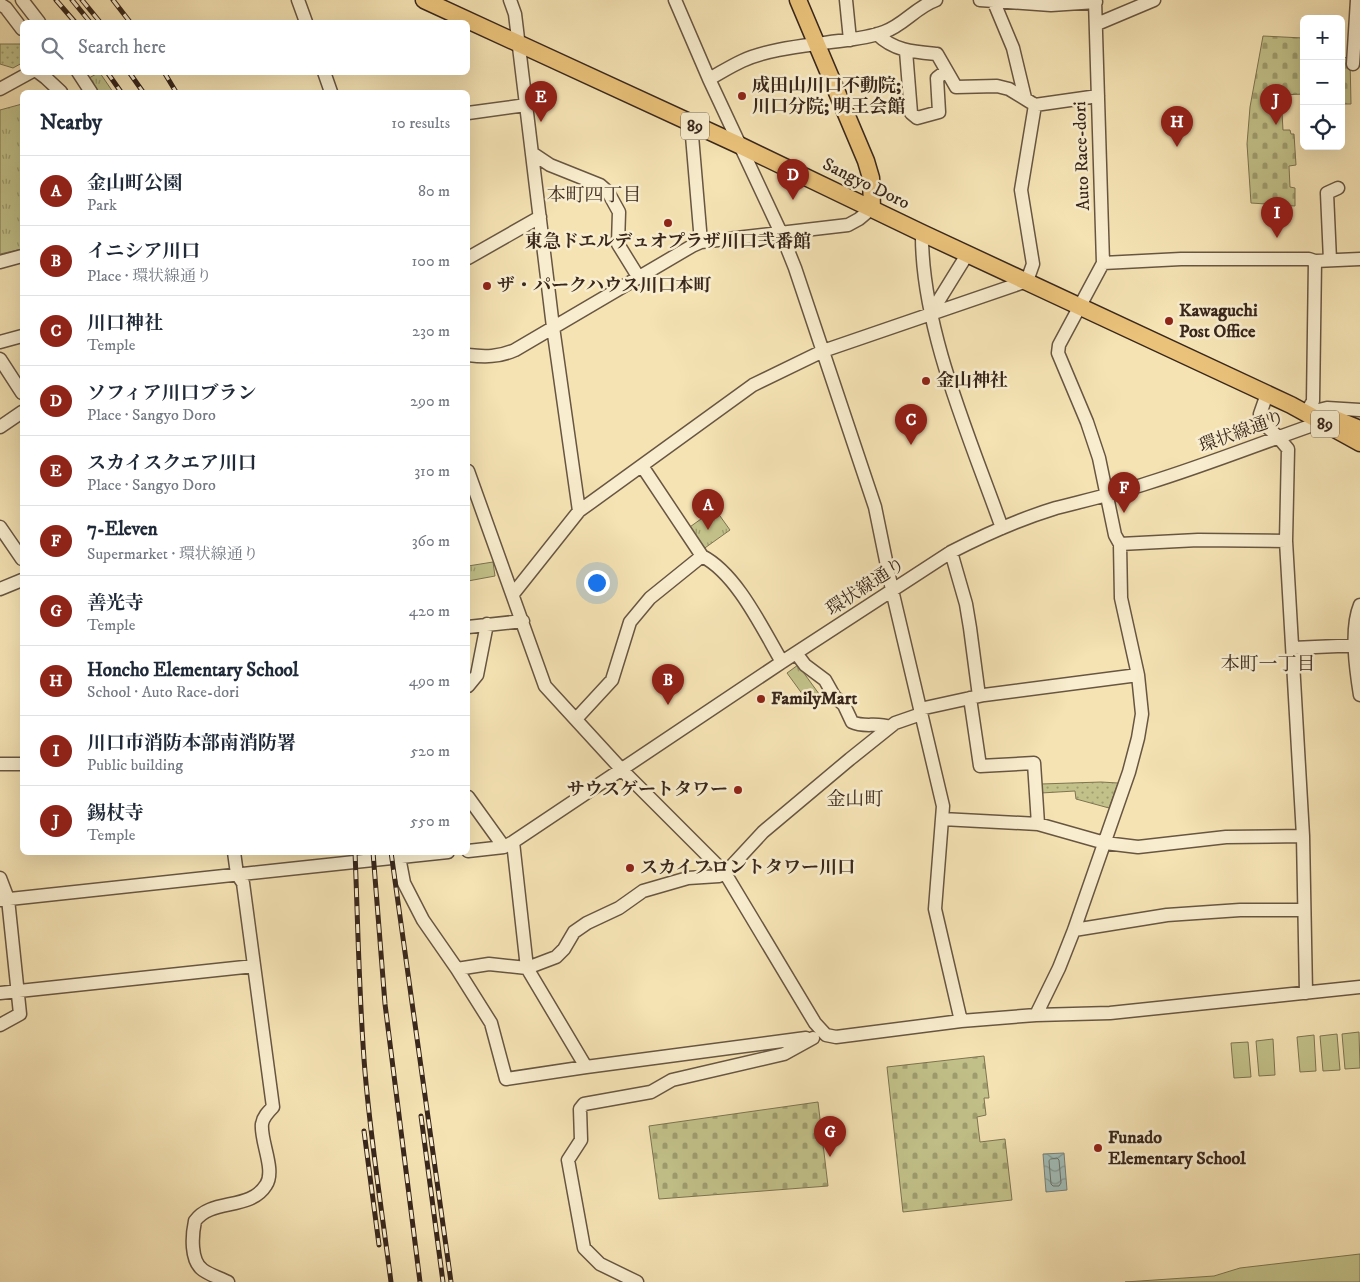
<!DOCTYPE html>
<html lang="en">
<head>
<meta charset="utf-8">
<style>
  body { margin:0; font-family:"IM FELL DW Pica","Noto Serif JP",serif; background:#f6f6f7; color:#1f2937 }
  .controls { position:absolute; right:15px; top:15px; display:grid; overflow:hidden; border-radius:8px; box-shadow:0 5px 20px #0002 }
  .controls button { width:45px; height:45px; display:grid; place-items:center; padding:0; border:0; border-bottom:1px solid #e0e1e3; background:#fff; color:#1f2937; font:25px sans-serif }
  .you { position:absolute; left:596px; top:582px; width:18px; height:18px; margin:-12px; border:4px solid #fff; border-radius:50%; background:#1a73e8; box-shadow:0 0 0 8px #1a73e833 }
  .badge { display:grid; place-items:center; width:32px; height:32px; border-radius:50%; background:#8f2418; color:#fff; font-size:16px; font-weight:700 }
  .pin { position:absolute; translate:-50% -41px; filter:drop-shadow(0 1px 2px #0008) }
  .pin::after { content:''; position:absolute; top:26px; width:18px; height:15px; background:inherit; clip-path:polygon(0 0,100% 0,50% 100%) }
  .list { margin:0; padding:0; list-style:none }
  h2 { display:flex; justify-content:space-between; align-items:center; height:65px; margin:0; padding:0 20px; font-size:21px }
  h2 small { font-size:16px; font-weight:400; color:#747a83 }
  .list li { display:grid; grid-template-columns:32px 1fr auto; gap:15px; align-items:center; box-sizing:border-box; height:70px; padding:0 20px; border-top:1px solid #e0e1e3 }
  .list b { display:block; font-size:19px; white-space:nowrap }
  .list p { margin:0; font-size:16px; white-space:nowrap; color:#747a83 }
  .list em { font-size:16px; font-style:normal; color:#747a83 }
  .icon { flex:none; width:28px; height:28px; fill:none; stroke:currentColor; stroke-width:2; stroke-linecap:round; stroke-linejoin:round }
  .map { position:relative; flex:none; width:1360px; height:1282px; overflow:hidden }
  .search { position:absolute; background:#fff; box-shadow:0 5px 20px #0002; left:20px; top:20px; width:450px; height:55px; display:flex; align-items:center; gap:12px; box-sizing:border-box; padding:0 18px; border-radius:8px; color:#747a83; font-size:19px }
  .panel { position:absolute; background:#fff; box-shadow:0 5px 20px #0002; left:20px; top:90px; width:450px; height:765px; border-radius:8px }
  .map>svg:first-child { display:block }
</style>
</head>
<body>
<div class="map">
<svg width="1360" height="1282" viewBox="0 0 1360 1282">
  <defs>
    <pattern id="grass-dots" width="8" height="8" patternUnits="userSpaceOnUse" patternTransform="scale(1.25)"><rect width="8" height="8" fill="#c2c189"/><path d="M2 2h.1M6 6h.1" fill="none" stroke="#9f9d6f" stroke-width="1.8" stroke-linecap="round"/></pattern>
    <pattern id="cemetery-stones" width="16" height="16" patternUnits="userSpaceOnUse" patternTransform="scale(1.25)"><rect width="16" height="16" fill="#c2c189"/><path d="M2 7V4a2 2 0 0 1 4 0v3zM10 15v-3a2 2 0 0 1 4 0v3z" fill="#9f9d6f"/></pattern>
    <pattern id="park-tufts" width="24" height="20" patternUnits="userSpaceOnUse" patternTransform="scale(1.25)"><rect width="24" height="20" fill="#c2c189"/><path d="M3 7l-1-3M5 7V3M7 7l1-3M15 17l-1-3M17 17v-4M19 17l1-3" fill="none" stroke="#9f9d6f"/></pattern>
    <pattern id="water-waves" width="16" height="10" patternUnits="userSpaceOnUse" patternTransform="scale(1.25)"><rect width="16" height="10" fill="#a0bcb7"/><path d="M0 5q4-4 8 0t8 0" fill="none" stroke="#839994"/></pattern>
  </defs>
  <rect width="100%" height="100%" fill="#f5e3b4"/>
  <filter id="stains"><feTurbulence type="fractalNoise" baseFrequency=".004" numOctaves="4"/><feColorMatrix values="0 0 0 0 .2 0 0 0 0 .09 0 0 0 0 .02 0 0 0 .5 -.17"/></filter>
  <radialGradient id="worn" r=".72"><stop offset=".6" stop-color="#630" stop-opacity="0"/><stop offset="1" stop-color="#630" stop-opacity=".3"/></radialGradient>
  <!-- grass -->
  <path fill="url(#grass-dots)" stroke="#7e7452" d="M0 44H22V63L13 68 0 64Z
    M1101 782 1118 783 1109 808 1076 799 1075 791 1041 793V784Z"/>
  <!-- cemetery -->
  <path fill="url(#cemetery-stones)" stroke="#7e7452" d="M1304 34V94L1281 95 1283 130H1290L1291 134H1294L1296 165 1289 166 1290 187 1295 188V206L1251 203 1247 144 1250 107 1263 36 1303 38Z
    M1341 57 1350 58 1351 104H1341Z
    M984 1056 989 1098H984L986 1115 977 1117 980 1142 1005 1139 1012 1200 903 1212 887 1067Z
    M818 1102 828 1186 659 1199 649 1126Z"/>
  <!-- park -->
  <path fill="url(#park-tufts)" stroke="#7e7452" d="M98 73H100L113 92H94L89 78Z
    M22 104V249L0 254V110Z
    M715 509 730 530 702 550 687 529Z
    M493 562 495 576 468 581V566Z
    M798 665 822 698 811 706 787 673Z"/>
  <!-- garden -->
  <path fill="#c2c189" stroke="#7e7452" d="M1359 1032 1360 1068 1345 1069 1342 1034Z
    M1337 1034 1340 1070 1323 1071 1320 1036Z
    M1314 1035 1316 1071 1300 1072 1297 1037Z
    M1273 1039 1275 1075 1259 1076 1256 1041Z
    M1248 1042 1251 1077 1234 1078 1231 1043Z
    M1360 1254V1282H1125L1214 1276 1240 1268Z"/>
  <!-- water -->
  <path fill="url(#water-waves)" stroke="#778079" d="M1064 1153 1067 1190 1046 1192 1043 1154Z"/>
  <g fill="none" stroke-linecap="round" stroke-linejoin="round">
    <!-- shore -->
    <path stroke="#6c726a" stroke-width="1" d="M1051 1159 1057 1158 1059 1160 1061 1183 1059 1186H1053L1051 1184 1049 1161Z"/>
    <!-- minor casing -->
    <g stroke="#685642" stroke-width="15">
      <path id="minor" d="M22 0 39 22
        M298 0 306 22
        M510 0 515 14 553 327 579 511
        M675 0 709 79 781 233 795 268 875 507 892 590 943 806 935 909 961 1021
        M846 0 850 40
        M980 0 1051 5 1096 2
        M993 0 1013 48 1025 98
        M0 4 6 8 22 29
        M1097 24 1154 0
        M877 34C894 51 914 52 937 54L956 87 997 86 1009 89 1035 105 1098 96
        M906 51 911 113 917 118 939 112 937 78 946 71
        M1353 64 1357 0
        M38 72 46 78 61 92
        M78 72 91 92
        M324 72 331 92
        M709 79C720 73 731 66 742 61 763 51 794 47 817 44 840 40 862 40 884 32 904 25 916 7 936 0
        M0 89 31 72
        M468 113 526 105
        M691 124 701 242
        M532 153 550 165 600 185 608 192 619 212 618 244 639 278
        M922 233C921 328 970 438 1002 528
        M468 258 540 217
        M1330 260 1327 193 1338 188
        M0 262 22 256
        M1103 263 1181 259H1309L1315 261 1360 259
        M931 313 968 253
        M0 342 22 336
        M468 355C485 357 499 357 515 350L692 246 701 242 848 225 859 219 872 208
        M0 359 22 393
        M1267 394 1260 414 1262 422 1278 437 1288 449 1286 541 1303 836 1306 993
        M1309 408 1313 401 1315 261
        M1315 411 1327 408 1360 410
        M0 427 22 412
        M642 466 702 556C737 574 762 628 782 662
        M468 471 545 686 622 770 725 873 815 1023 826 1035 836 1037 961 1021 1036 1015 1110 1013 1360 987
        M0 527 22 559
        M1120 544 1198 540 1286 541
        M951 552 966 604 970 628 979 696
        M0 589 22 580
        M513 594 579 511 753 385 823 351 1027 281 1033 264 1021 190 1035 105
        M1360 605C1350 629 1356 670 1360 695
        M468 627 523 621
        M1293 648 1360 645
        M796 653 805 665 825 680 834 696 844 705 852 722C864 728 876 722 890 727
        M468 686 477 675 487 624
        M970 698 980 766 1034 763 1038 824
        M920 709 984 695 1138 675
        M576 719 612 680 630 622 650 598 702 556
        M0 764H22
        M468 797 504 847
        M942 819 1038 824 1105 843 1138 847 1226 837 1303 836
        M513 842 527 968 586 1067
        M468 851 504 847 513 842 782 662 951 552C984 535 1020 519 1056 508 1087 500 1118 493 1148 483 1203 466 1256 445 1310 426L1319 420
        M399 857 404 883 423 920 457 969 489 964 527 968 556 957 564 949 574 932 587 923 619 908 643 891 688 878 719 876 725 873 763 832 850 759 895 723 921 714
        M0 878 8 899 20 1014 0 1025
        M0 900 448 852
        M1074 930 1167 915 1240 910H1304
        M457 969 491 1023 506 1079 586 1067 806 1038
        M0 993 254 966
        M1036 1015 1059 968 1074 930 1129 772 1138 738 1142 714 1138 675 1121 598 1120 544 1115 535 1099 458 1087 422 1058 353 1059 345 1103 263 1095 0
        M228 1282C220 1278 210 1275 203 1270 190 1261 192 1235 195 1221 211 1198 250 1211 266 1185 276 1170 260 1141 262 1124 263 1117 268 1112 273 1107L243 883 237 874 234 852
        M637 1282 600 1264 584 1248 568 1160 581 1140 580 1109 584 1104 651 1092 672 1080 784 1054 813 1038"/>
    </g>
    <!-- major casing -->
    <g stroke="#39271c" stroke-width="19">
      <path id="major" d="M424 0 739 145 922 233 1291 405 1360 443
        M798 0 866 161 871 178 872 208
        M1335 419 1360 429"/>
    </g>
    <!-- minor -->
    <use href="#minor" stroke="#f8edce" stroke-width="12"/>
    <!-- major -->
    <use href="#major" stroke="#eac27a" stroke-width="16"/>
    <!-- rail casing -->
    <g stroke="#39271c" stroke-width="5">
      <path id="rail" d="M56 0 75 22
        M72 0 90 22
        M82 0 100 22
        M113 0 130 22
        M107 72 121 92
        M129 72 143 92
        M164 72 176 92
        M355 852C358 926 359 999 365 1072 371 1142 382 1212 391 1282
        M373 852 385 1004 420 1282
        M391 852 451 1282
        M421 1116 443 1282
        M364 1131 379 1245"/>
    </g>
    <!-- rail -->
    <use href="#rail" stroke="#f8edce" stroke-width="3" stroke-dasharray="9" stroke-linecap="butt"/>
  </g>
  <!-- markers -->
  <g fill="#8f2418" stroke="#f8edce" stroke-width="2">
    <circle cx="742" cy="96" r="5"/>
    <circle cx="668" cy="223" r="5"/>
    <circle cx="487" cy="286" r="5"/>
    <circle cx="1169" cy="321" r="5"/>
    <circle cx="926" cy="381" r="5"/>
    <circle cx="761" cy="699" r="5"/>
    <circle cx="738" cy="790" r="5"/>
    <circle cx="630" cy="868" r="5"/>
    <circle cx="1098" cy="1148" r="5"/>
  </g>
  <g text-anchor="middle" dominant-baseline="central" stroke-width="5" stroke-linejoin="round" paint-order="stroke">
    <!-- shield labels -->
    <g fill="#f8edce" stroke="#726251" stroke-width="1">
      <rect x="681" y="112.5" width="28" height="27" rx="4"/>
      <rect x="1311" y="410.5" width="28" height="27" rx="4"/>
    </g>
    <g font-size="16" font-weight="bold" fill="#39271c">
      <text x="695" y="126">89</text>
      <text x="1325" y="424">89</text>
    </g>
    <!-- poi labels -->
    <g font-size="18" font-weight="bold" fill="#39271c" stroke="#f8edce" text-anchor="start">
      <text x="752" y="86">成田山川口不動院;<tspan x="752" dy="21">川口分院; 明王会館</tspan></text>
      <text x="668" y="242" text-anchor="middle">東急ドエルデュオプラザ川口弐番館</text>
      <text x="497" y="286">ザ・パークハウス川口本町</text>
      <text x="1179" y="311">Kawaguchi<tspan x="1179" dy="21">Post Office</tspan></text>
      <text x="936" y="381">金山神社</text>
      <text x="771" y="699">FamilyMart</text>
      <text x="728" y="790" text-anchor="end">サウスゲートタワー</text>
      <text x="640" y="868">スカイフロントタワー川口</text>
      <text x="1108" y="1138">Funado<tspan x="1108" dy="21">Elementary School</tspan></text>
    </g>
    <!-- street labels -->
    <g font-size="18" fill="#39271c" stroke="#f8edce">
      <text transform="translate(1082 156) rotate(-92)">Auto Race-dori</text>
      <text transform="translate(866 184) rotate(26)">Sangyo Doro</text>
      <text transform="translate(1242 432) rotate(-20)">環状線通り</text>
      <text transform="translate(866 587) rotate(-33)">環状線通り</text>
    </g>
    <!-- neighbourhood labels -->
    <g font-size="19" fill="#39271c" stroke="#f8edce">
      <text x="594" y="195">本町四丁目</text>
      <text x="1268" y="664">本町一丁目</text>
      <text x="855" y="799">金山町</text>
    </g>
  </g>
  <rect width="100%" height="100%" filter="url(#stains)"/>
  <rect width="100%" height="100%" fill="url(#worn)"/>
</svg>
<div class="controls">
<button>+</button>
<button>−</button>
<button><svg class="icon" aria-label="locate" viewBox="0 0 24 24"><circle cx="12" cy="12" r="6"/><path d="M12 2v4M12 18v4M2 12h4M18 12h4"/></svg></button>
</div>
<div class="you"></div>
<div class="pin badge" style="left:708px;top:530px">A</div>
<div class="pin badge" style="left:668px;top:705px">B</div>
<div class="pin badge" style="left:911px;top:445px">C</div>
<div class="pin badge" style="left:793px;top:200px">D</div>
<div class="pin badge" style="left:541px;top:122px">E</div>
<div class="pin badge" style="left:1124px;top:513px">F</div>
<div class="pin badge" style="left:830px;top:1157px">G</div>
<div class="pin badge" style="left:1177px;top:147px">H</div>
<div class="pin badge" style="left:1277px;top:238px">I</div>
<div class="pin badge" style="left:1276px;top:125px">J</div>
<div class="search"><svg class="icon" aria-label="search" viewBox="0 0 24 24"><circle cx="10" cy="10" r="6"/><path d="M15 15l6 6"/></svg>Search here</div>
<section class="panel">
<h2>Nearby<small>10 results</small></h2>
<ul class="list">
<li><span class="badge">A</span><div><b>金山町公園</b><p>Park</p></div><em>80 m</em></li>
<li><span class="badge">B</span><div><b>イニシア川口</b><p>Place · 環状線通り</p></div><em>100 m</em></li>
<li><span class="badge">C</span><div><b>川口神社</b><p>Temple</p></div><em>230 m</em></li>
<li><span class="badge">D</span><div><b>ソフィア川口ブラン</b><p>Place · Sangyo Doro</p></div><em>290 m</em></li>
<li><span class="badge">E</span><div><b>スカイスクエア川口</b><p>Place · Sangyo Doro</p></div><em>310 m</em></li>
<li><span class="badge">F</span><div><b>7-Eleven</b><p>Supermarket · 環状線通り</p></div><em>360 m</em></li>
<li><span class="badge">G</span><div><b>善光寺</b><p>Temple</p></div><em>420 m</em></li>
<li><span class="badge">H</span><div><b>Honcho Elementary School</b><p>School · Auto Race-dori</p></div><em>490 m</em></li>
<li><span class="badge">I</span><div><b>川口市消防本部南消防署</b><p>Public building</p></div><em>520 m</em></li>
<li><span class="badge">J</span><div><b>錫杖寺</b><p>Temple</p></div><em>550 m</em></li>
</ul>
</section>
</div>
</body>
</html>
